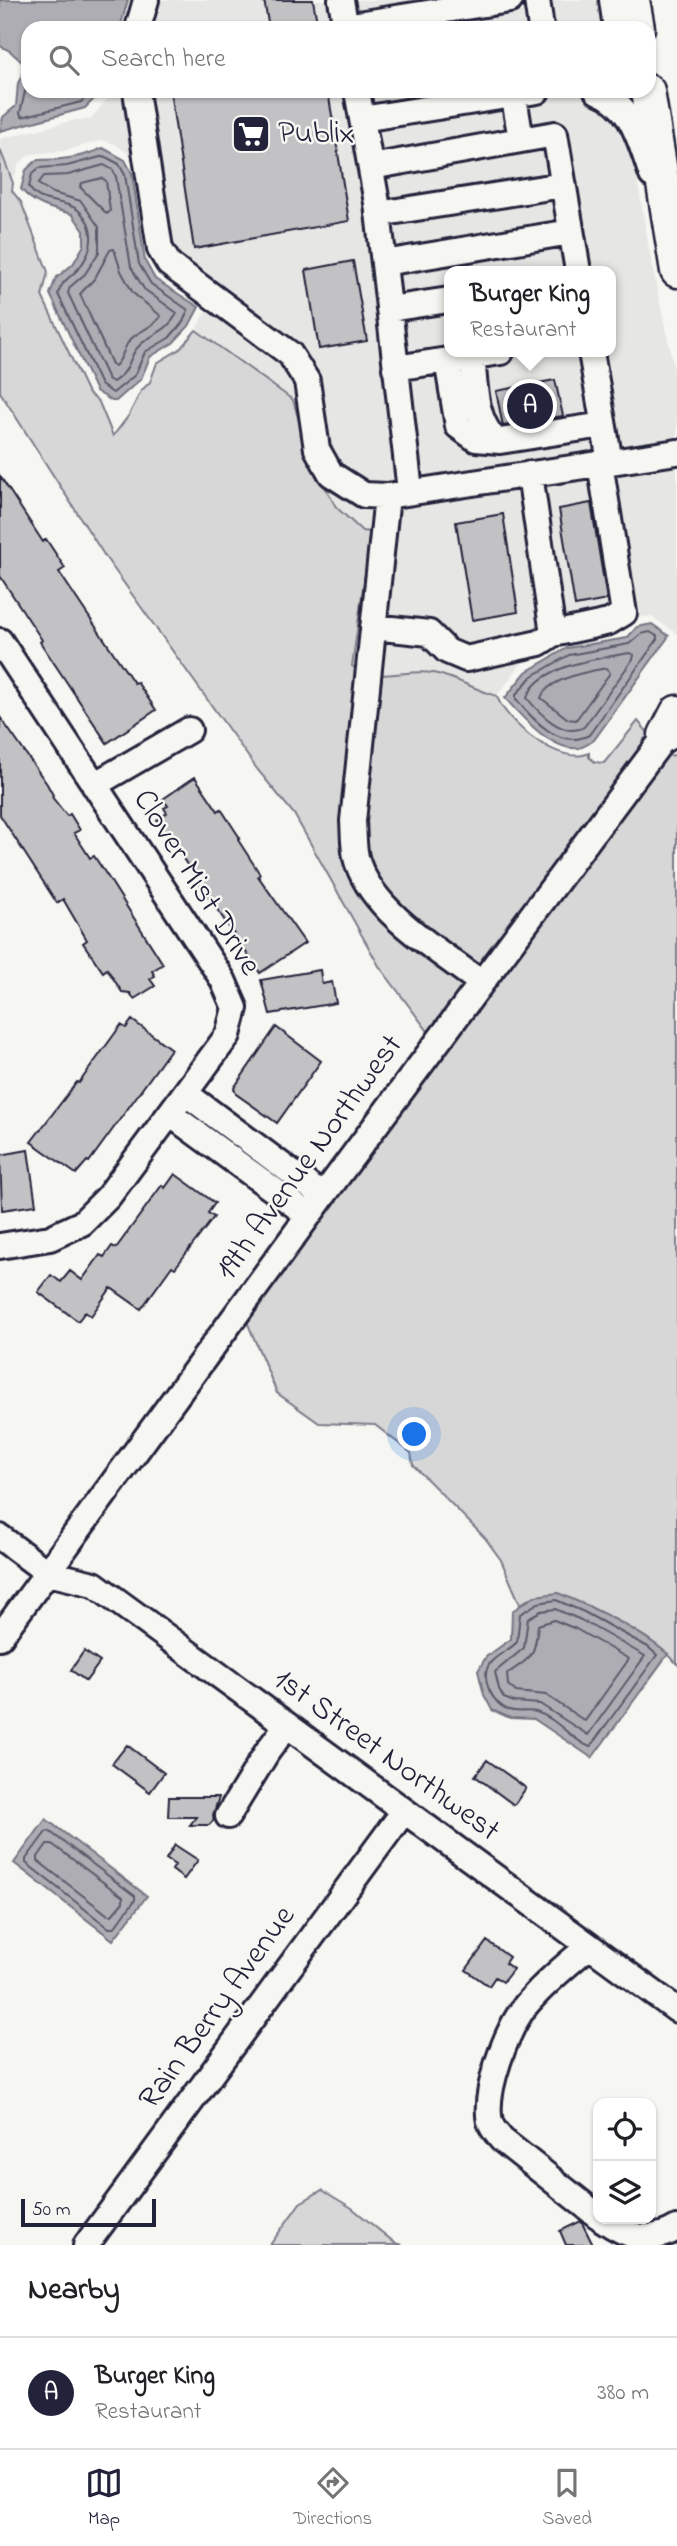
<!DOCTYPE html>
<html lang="en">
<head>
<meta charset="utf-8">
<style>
  body { margin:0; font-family:"Indie Flower",sans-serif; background:#f6f6f6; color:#202124 }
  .controls { position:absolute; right:21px; bottom:21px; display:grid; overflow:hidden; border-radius:14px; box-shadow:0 2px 5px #0004 }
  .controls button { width:63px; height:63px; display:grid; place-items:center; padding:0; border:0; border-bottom:2px solid #e0e0e0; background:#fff; color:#202124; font:35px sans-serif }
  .scale { position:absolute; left:21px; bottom:18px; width:135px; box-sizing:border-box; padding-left:7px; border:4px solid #22223b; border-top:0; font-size:19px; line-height:24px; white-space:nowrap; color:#22223b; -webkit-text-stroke:5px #f6f6f2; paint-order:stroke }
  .you { position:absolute; left:415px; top:1435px; width:24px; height:24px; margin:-18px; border:5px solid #fff; border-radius:50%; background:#1a73e8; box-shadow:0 0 0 10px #1a73e833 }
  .badge { display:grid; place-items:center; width:46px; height:46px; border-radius:50%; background:#22223b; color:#fff; font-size:23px; font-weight:700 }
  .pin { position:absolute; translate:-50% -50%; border:4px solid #fff; box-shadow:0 2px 7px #0006 }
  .popup { position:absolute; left:444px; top:266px; width:172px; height:91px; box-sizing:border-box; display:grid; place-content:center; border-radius:14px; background:#fff; filter:drop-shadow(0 2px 5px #0005); font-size:23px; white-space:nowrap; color:#757577 }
  .popup b { font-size:26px; color:#202124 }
  .popup::after { content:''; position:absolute; left:50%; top:100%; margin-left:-14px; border:14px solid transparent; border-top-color:#fff }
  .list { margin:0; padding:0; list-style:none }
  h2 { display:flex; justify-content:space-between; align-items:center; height:91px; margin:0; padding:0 28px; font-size:30px }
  h2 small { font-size:23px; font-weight:400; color:#757577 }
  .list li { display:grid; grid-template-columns:46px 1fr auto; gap:21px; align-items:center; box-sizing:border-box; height:112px; padding:0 28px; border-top:2px solid #e0e0e0 }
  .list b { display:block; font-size:26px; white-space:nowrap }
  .list p { margin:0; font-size:23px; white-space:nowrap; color:#757577 }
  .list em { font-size:23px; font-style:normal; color:#757577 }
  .icon { flex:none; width:38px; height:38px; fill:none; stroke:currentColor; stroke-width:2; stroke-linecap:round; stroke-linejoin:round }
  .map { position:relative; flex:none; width:677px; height:2245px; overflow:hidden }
  .search { position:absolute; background:#fff; box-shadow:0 2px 5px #0004; left:21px; right:21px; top:21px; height:77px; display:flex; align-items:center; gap:18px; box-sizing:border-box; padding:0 24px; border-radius:21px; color:#757577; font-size:26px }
  .sheet { height:203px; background:#fff }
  nav { display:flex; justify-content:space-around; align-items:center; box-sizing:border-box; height:98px; border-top:2px solid #e0e0e0; background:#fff; font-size:19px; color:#757577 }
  nav a { display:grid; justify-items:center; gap:4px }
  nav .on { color:#22223b }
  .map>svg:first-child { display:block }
</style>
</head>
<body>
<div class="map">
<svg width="677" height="2245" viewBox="0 0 677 2245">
  <rect width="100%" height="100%" fill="#f6f6f2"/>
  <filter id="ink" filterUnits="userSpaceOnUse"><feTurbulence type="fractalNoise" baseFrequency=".0143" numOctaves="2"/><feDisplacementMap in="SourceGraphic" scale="14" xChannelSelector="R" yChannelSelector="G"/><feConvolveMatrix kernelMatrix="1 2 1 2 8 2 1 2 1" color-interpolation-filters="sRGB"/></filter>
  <g filter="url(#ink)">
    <!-- built -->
    <path fill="#e6e6e4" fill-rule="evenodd" d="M137 0H607L612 28H129Z
      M114 91H622L652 265 677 382V634L651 616 632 619 622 630 564 640 521 664 497 696 432 673 379 676 361 673 351 666 371 532H362L336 507 308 452 293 400 196 330 207 310V305L162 273 140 173 133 157 115 144 102 140 64 151 30 154 19 164 15 176 11 177 0 149V139L75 120H90ZM449 271H610V352H449Z"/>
    <!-- green -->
    <path fill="#d7d7d7" stroke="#7c7c89" stroke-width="2" d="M0 149 13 183 12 191 21 202 48 272 42 296 88 393 99 402 113 436 129 415 141 391 150 382 157 363 180 349 196 330 293 400 308 452 319 476 336 507 362 531 371 532 352 666C375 684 406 668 433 673 455 677 475 690 497 696 505 722 561 767 589 753V757L595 762 604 763 638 721 651 736 644 739 646 743 430 1034 379 966 294 814 257 769 106 558 0 392Z
      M668 754 671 756 677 754V1664L668 1654 587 1605 535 1596 520 1604 501 1560 485 1538 413 1465 411 1453 375 1425 319 1423 277 1393 248 1324 244 1321 663 755Z
      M322 2190 352 2208 395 2243 402 2245H270L300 2203Z"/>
    <!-- water -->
    <path fill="#adadb3" stroke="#757583" stroke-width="2" d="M0 0H128L120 28H28V91H102L85 108 0 131 3 117 16 106 18 83 24 72V64L10 51 0 46Z
      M103 148 125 160 132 173 145 261 155 279 199 307 189 326 173 343 150 357 141 379 116 401H112L96 391 50 294 56 278 73 264 84 245V231L72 214C52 209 34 205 21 189L26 170 37 160C61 160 81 158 103 148Z
      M652 624 669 636 594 740C590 743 583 747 579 748 551 751 521 716 505 698L526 672 567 648 627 638 637 627Z
      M558 1593C596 1609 637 1628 668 1654L592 1758 534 1719 510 1718 492 1710 484 1695 478 1671 486 1657 511 1639 512 1611 535 1596Z
      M46 1819 147 1896 113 1940 14 1863Z"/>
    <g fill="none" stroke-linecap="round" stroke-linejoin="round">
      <!-- shore -->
      <path stroke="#5a5a6b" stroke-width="2" d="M28 79 20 113 22 117 81 102 93 91
        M104 156 119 164 125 175 139 264 151 284 188 310 183 322 169 338 145 352 135 375 113 393 101 385 58 294C62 280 69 279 78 269 94 251 97 226 78 210 64 198 40 206 29 187L32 174 39 168 67 166Z
        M104 165 113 170 116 177 131 267 144 289 177 313C167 333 152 333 139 346 126 359 134 368 113 382L108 379 68 293 70 287 85 274 99 252V227L81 201 53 193 38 184 44 176 68 175Z
        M102 178 106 181 110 211 107 214 80 187 82 183Z
        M114 249 121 271 133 293 161 316C154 328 138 330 129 341 123 349 123 359 115 366L112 364 80 294 95 278 110 250Z
        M650 632 657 636V640L589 735C560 750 533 720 516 699V695L531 677 569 655 629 644 641 634Z
        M630 653 634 655 633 659 584 727C564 739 539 713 527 698 537 665 601 658 630 653Z
        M607 668 610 673 576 720 568 719 541 698C547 679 589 671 607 668Z
        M556 1600 584 1612 648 1647 657 1655 590 1747C570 1739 557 1718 536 1712 528 1710 518 1713 509 1710 493 1705 478 1677 491 1662 498 1654 510 1650 517 1642L520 1614 538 1603Z
        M555 1609 581 1620 645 1656 588 1735 540 1704 514 1702 504 1698 499 1689 495 1672 524 1648 528 1618 541 1611Z
        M554 1620 576 1629 629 1659 585 1721 546 1695 516 1692 508 1685 507 1674C534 1655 534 1657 538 1625Z
        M49 1831 135 1896V1900L114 1928H109L26 1863V1859L46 1832Z
        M52 1844 123 1897V1902L112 1915H108L38 1861V1857L47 1844Z"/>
    </g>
    <!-- building -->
    <path fill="#c2c2c4" stroke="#22223b" stroke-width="2" d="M264 0H313L318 28H269Z
      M170 91H328L349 221 194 249Z
      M353 261 367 341 319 349 306 270Z
      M555 380 563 416 503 426 496 391Z
      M0 476 43 542 46 539 65 568 59 572 85 611 134 683 137 682 156 710 107 743 40 642 42 640 0 576Z
      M591 503 607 600 575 606 559 509Z
      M503 514 518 612 472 620 456 522Z
      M0 717 47 784 53 795 52 797 67 816 70 814 80 830 74 833 90 858 94 856 108 877 163 964 152 971 155 976 150 979 155 986 134 999 130 993 122 992 107 969 103 972 83 943 87 940 63 899 57 903 0 815Z
      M195 777 218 811 221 809 240 838 238 840 260 874 258 876 305 943 260 973 157 820 167 813 164 808 168 806 163 799Z
      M320 970 322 984 332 982 336 1003 270 1014 261 980Z
      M132 1020 171 1049 89 1162 87 1161 76 1174 31 1142 77 1082 79 1083 121 1025 126 1028Z
      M276 1027 321 1061 277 1123 236 1094 234 1088Z
      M28 1150 36 1205 2 1210 0 1155Z
      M175 1174 215 1203 208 1213 214 1217 175 1268 172 1266 141 1309 111 1288 91 1316 85 1312 78 1321 38 1292 51 1275 61 1282 70 1271 82 1280 100 1255 104 1257 112 1246 116 1248 162 1185 165 1188Z
      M84 1651 100 1662 86 1681 71 1670Z
      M127 1745 164 1773 150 1792 112 1764Z
      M487 1760 526 1788 514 1805 475 1776Z
      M169 1797H219L213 1815 214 1820 209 1825H190L196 1817H168Z
      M175 1845 198 1860 184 1879 172 1870 175 1865 166 1859Z
      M487 1941 509 1957 505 1963 513 1969 503 1982 495 1977 489 1986 466 1970Z
      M581 2221 593 2245H566L560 2231Z"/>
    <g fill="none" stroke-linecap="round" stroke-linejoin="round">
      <!-- minor casing -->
      <g stroke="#22223b" stroke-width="30">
        <path id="minor" d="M341 0 346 28
          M537 0 541 28
          M612 0 616 28
          M345 26 510 0
          M138 28 146 0
          M136 91 160 249 169 264 290 354 307 381 317 449 331 474 364 495 387 496 677 452
          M357 91 377 203 410 491
          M513 91 521 140 555 134 578 271
          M597 91C633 105 640 142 652 175
          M362 119 537 91
          M371 167 521 140
          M378 214 563 185
          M384 263 571 232
          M389 309 449 300
          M591 352 610 462
          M472 356C475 385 474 418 495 440
          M447 360 458 426 476 439 500 441 603 425
          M395 368 501 352
          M387 496 353 821C354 834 353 852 358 864 376 915 440 951 481 983
          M373 627 429 633 447 651 466 659 539 643 553 634 530 474
          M553 634 609 622 624 613 600 463
          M0 641 223 980 235 1008 228 1035 108 1197 82 1223 50 1238 0 1246
          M94 785 189 730
          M185 1093 323 1196
          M170 1114 308 1215
          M0 1537 48 1573 94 1584 677 2010
          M0 1637 323 1196 675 723
          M228 1816 267 1752 287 1725
          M589 1946C568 1964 544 1983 526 2005 507 2029 483 2092 490 2122 492 2129 498 2135 502 2140L598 2216
          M602 2219C627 2236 649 2245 677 2228
          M86 2245 404 1811"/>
      </g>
      <!-- major casing -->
      <g stroke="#22223b" stroke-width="37">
        <path id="major" d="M633 0 638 28
          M648 91 677 271
          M665 735 677 712"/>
      </g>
      <!-- minor -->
      <use href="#minor" stroke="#f6f6f2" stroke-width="24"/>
      <!-- major -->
      <use href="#major" stroke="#f6f6f2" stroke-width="32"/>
    </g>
  </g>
  <!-- icons -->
  <defs>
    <g id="supermarket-square" transform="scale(2.0125)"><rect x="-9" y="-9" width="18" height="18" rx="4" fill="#22223b" stroke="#f6f6f2"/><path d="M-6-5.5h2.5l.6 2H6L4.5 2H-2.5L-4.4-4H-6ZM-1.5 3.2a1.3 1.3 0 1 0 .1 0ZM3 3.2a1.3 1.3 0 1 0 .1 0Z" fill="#fff"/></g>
  </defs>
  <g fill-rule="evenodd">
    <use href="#supermarket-square" x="251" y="134"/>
  </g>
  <g text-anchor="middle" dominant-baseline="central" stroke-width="5" stroke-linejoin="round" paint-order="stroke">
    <!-- poi labels -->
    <g font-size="32" fill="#22223b" stroke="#f6f6f2" text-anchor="start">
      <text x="278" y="134">Publix</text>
    </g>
    <!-- street labels -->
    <g font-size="32" fill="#22223b" stroke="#f6f6f2">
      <text transform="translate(196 883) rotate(58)">Clover Mist Drive</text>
      <text transform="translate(310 1158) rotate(-54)">19th Avenue Northwest</text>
      <text transform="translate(386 1756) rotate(36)">1st Street Northwest</text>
      <text transform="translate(218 2008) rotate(-54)">Rain Berry Avenue</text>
    </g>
  </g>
</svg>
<div class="controls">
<button><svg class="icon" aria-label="locate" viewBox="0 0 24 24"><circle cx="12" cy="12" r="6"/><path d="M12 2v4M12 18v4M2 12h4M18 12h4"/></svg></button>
<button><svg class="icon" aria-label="layers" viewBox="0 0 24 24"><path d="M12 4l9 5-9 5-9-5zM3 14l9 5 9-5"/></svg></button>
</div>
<div class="scale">50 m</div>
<div class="you"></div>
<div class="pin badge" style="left:530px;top:406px">A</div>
<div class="popup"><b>Burger King</b>Restaurant</div>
<div class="search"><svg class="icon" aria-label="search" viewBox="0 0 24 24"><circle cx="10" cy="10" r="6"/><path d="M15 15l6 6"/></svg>Search here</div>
</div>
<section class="sheet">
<h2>Nearby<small></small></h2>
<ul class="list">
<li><span class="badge">A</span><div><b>Burger King</b><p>Restaurant</p></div><em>380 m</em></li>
</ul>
</section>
<nav>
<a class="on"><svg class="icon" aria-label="map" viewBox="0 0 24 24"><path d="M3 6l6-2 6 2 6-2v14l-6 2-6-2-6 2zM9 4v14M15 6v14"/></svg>Map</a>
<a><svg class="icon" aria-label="directions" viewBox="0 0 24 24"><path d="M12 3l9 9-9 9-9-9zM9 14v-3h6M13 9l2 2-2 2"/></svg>Directions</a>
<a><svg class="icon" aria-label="saved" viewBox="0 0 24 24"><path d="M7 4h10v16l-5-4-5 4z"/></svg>Saved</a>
</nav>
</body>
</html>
